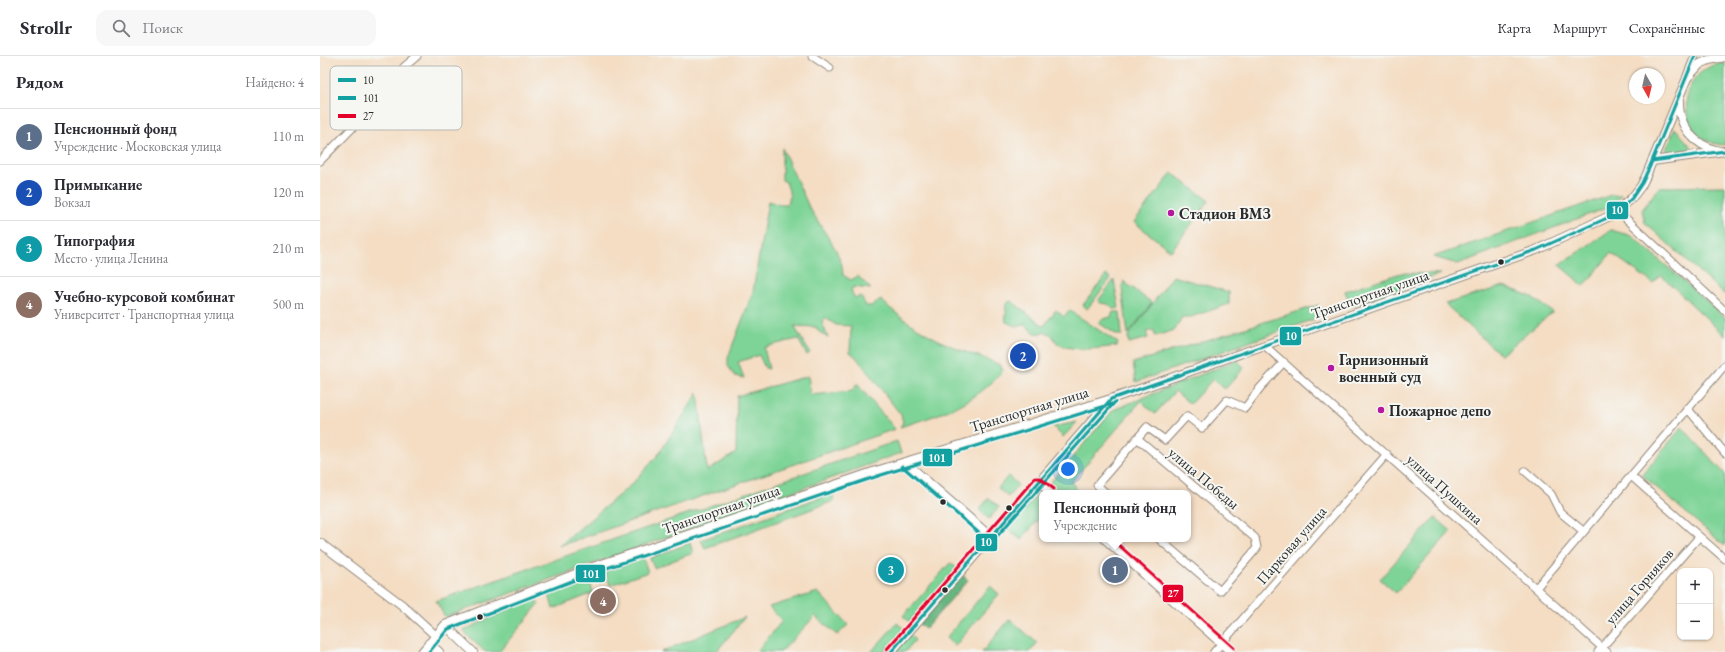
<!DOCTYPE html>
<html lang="ru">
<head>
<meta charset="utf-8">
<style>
  body { margin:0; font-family:"EB Garamond",serif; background:#f7f7f7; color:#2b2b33 }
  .controls { position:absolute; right:12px; bottom:12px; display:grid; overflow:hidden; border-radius:8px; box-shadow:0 1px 3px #0004 }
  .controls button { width:36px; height:36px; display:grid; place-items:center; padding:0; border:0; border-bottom:1px solid #e1e1e2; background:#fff; color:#2b2b33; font:20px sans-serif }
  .compass { position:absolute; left:1309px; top:12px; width:36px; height:36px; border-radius:50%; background:#fff; box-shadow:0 1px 3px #0004; rotate:172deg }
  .you { position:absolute; left:748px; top:413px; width:14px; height:14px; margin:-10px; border:3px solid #fff; border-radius:50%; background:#1a73e8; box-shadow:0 0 0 6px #1a73e833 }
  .badge { display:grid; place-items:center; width:26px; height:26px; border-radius:50%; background:#ea580c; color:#fff; font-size:13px; font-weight:700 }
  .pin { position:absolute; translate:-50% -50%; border:2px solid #fff; box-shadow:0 1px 4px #0006 }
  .popup { position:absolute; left:719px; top:434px; width:152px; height:52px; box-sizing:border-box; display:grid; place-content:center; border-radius:8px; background:#fff; filter:drop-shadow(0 1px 3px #0005); font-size:13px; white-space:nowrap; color:#7c7c81 }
  .popup b { font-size:15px; color:#2b2b33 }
  .popup::after { content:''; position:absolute; left:50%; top:100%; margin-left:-8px; border:8px solid transparent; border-top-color:#fff }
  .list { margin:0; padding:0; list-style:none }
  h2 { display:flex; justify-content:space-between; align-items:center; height:52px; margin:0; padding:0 16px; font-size:17px }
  h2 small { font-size:13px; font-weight:400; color:#7c7c81 }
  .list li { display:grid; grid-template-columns:26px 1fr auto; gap:12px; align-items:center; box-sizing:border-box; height:56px; padding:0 16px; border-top:1px solid #e1e1e2 }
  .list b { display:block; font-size:15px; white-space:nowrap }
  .list p { margin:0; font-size:13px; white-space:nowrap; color:#7c7c81 }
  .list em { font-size:13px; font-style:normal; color:#7c7c81 }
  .icon { flex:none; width:22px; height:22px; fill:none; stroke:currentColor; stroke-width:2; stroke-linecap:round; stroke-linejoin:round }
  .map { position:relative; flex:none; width:1405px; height:596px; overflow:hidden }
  header { display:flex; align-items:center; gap:24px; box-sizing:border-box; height:56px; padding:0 20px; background:#fff; border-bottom:1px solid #e1e1e2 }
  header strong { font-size:19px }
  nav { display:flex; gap:22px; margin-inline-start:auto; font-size:14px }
  .search { width:280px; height:36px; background:#f7f7f7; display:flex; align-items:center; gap:10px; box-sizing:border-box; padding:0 14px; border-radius:12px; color:#7c7c81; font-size:15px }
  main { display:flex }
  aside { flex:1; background:#fff }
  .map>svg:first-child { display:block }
</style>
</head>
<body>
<header>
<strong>Strollr</strong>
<div class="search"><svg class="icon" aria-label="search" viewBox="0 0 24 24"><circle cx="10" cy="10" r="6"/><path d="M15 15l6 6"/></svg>Поиск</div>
<nav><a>Карта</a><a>Маршрут</a><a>Сохранённые</a></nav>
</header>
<main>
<aside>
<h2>Рядом<small>Найдено: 4</small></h2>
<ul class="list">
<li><span class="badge" style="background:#5c6f8a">1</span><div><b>Пенсионный фонд</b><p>Учреждение · Московская улица</p></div><em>110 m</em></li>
<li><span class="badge" style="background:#1a4fb4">2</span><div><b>Примыкание</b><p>Вокзал</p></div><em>120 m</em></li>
<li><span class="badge" style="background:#0f9aa8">3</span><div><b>Типография</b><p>Место · улица Ленина</p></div><em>210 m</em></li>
<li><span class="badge" style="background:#8d6e63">4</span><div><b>Учебно-курсовой комбинат</b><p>Университет · Транспортная улица</p></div><em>500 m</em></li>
</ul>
</aside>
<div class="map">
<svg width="1405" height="596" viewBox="0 0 1405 596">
  <rect width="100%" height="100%" fill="#f6f6f2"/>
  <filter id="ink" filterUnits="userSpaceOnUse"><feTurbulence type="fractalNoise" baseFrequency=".025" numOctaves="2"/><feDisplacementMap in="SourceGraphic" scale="8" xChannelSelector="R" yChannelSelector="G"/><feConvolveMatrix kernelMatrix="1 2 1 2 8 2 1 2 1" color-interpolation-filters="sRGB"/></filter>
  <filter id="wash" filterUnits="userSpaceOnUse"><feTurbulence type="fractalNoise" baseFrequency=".012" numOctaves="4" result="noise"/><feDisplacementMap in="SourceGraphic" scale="16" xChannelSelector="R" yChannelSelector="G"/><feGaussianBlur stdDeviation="0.9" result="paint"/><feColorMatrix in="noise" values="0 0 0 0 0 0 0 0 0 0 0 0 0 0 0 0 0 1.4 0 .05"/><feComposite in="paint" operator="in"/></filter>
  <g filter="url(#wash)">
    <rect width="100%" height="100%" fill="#f4ddc3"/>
    <!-- green -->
    <path fill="#7ed497" stroke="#548061" d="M1405 7V89C1353 87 1354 11 1405 7Z
      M1355 72 1372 92 1373 95 1348 97 1345 96Z
      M462 92 489 151 516 194 522 209 523 219 531 224 538 220 551 233 533 231 531 235 535 242 541 240 546 250H551L561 244C583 265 610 281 638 293 652 299 668 302 681 310L683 314C680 320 675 324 670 328 646 351 612 361 580 371L583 366 581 359 536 301 530 296 531 270 516 269 504 261 502 266 508 282 498 275 496 271 474 270 490 297 487 299 478 283 448 290 444 292 449 313 445 312 439 299 418 306 424 322 415 320 408 310V302L413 288 433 236 448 145 460 149H466C472 142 469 134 466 126L462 124Z
      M852 117 889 145 851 195 814 166Z
      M1405 130V239L1325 167 1322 154 1339 131Z
      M1291 139H1302L1286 152 1138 208 1113 201Z
      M1291 174 1312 180 1405 261V280L1341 219 1333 227 1291 197 1264 230 1239 209Z
      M1081 217 1120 218 1031 251 1025 235Z
      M786 219 791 222 767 253 763 249Z
      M853 220 909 236V248L871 261H862L855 274 835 280 834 274 826 276 828 282 809 287 808 280Z
      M794 224 799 252 793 253 788 248 781 247 778 245Z
      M803 225 832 247 808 278 802 232 804 228Z
      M1184 230 1212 241 1233 256 1181 299 1125 248Z
      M691 245 724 270 736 254 744 261 749 254 798 287 797 290C779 292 757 296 740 289 734 286 734 278 727 277 723 276 719 278 715 277L705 269 695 270 686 266C685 263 686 261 686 259 687 252 682 248 691 245Z
      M999 249 1003 260 816 326 813 307Z
      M793 256H800L802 279H797L779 267 783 263 791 261Z
      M917 304 924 312 905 333 893 323 870 348 855 335 835 358 821 345 751 426 760 437H742L730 427 793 354Z
      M488 320 491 339 532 335 537 328 575 373 239 490 312 428 338 399 378 337 387 415 416 397 417 340Z
      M757 366 743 381 733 371Z
      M1362 371 1405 418V490L1322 419Z
      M577 385 581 397 125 561 116 545Z
      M688 420 698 429 688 441 678 432Z
      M719 436 722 439V459L701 484 688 473Z
      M512 437 514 445 385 492 381 484Z
      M669 442 679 451 669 463 659 454Z
      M1115 461 1131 475 1076 537 1060 523Z
      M370 487 373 497 334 512 330 502Z
      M323 502 328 516 290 529 285 515Z
      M630 507 637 512 589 566 583 560Z
      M269 520 273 537 233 553 228 534Z
      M670 530 679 538 635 590 626 582Z
      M498 536 528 569 517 579 495 560 461 596H439L437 595 462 565 449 551Z
      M213 541 219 548 179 596H165L143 575Z
      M425 561 396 596H341Z
      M690 563 717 587 710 596H662Z
      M577 567 584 573 563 596H551Z
      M589 578 595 584 585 596H573Z"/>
    <!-- forest -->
    <path fill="#66b680" stroke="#487056" d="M641 518 648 524 605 573 599 568Z"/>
  </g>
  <g filter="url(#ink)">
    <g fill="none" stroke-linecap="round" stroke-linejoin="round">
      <!-- minor casing -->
      <g stroke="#908477" stroke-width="9">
        <path id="minor" d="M492 0 510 12
          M1367 20 1375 0
          M0 105 42 62 84 11 97 0
          M1298 155 1405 255
          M944 289 1287 596
          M1367 352 1405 397
          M817 382 935 482 937 492 900 535 839 483
          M1205 415 1231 438 1240 456 1263 475
          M1311 420 1405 503
          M786 437 777 429 827 371 845 384 867 360 882 372 907 344 925 352 940 332 964 306
          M1216 532 1405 309
          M894 596 1067 398
          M1278 596 1379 481"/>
      </g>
      <!-- major casing -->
      <g stroke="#908477" stroke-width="10">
        <path id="major" d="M1359 45C1358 71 1374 89 1399 95
          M1332 105 1405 95
          M585 406 671 481
          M718 426 731 437
          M785 483 911 596
          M0 487 82 549 116 580
          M125 569 153 596
          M109 587 119 596
          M102 596 125 569 276 510 556 415 791 343 1216 194 1290 160 1311 143 1321 130 1326 120 1367 22 1380 8 1389 4 1405 1
          M571 596 791 343"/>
      </g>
      <!-- minor -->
      <use href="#minor" stroke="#fff" stroke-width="7"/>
      <!-- major -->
      <use href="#major" stroke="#fff" stroke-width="8"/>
      <!-- bus-1 casing -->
      <g stroke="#f6f6f2" stroke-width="6">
        <path id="bus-1" d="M1332 105 1405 95
          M571 596 791 343 1216 194 1285 163 1305 149 1312 142 1322 127 1330 110 1375 0"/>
      </g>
      <!-- bus-2 casing -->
      <g stroke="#f6f6f2" stroke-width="6">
        <path id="bus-2" d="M582 410 668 485 672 486 795 346
          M109 596 128 573 278 515 558 420 792 348"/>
      </g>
      <!-- bus-3 casing -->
      <g stroke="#f6f6f2" stroke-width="6">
        <path id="bus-3" d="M792 483 914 592
          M567 593 715 422H720L734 433"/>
      </g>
      <!-- bus-1 -->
      <use href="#bus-1" stroke="#13a0a0" stroke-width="3"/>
      <!-- bus-2 -->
      <use href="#bus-2" stroke="#13a0a0" stroke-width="3"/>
      <!-- bus-3 -->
      <use href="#bus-3" stroke="#e4002b" stroke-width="3"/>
    </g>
  </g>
  <!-- markers -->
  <g fill="#b5179e" stroke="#f6f6f2" stroke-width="1.5">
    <circle cx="851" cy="157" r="4"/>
    <circle cx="1011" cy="312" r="4"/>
    <circle cx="1061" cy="354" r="4"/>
  </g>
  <g fill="#2b2b2b" stroke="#f6f6f2" stroke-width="1.5">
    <circle cx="1181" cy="206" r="3.5"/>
    <circle cx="623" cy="446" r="3.5"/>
    <circle cx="689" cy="452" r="3.5"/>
    <circle cx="625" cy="534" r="3.5"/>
    <circle cx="160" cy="561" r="3.5"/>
  </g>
  <g text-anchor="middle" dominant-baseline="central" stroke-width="4" stroke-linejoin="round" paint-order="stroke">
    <!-- poi labels -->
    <g font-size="15" font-weight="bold" fill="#2b2b2b" stroke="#f6f6f2" text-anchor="start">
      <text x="859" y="157">Стадион ВМЗ</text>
      <text x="1019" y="303">Гарнизонный<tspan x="1019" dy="17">военный суд</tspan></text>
      <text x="1069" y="354">Пожарное депо</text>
    </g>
    <!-- street labels -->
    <g font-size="15" fill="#2b2b2b" stroke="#f6f6f2">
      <text transform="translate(1050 238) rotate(-19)">Транспортная улица</text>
      <text transform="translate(709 353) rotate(-17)">Транспортная улица</text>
      <text transform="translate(884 422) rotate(40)">улица Победы</text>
      <text transform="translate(1125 433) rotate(42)">улица Пушкина</text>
      <text transform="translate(401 453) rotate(-19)">Транспортная улица</text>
      <text transform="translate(971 489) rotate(-49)">Парковая улица</text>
      <text transform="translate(1319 530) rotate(-49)">улица Горняков</text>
    </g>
  </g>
  <!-- legend -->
  <rect x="10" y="10" width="132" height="64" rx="6" fill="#f6f6f2" stroke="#b9b9b6" stroke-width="1"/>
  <rect x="18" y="22" width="18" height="4" fill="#13a0a0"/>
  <rect x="18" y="40" width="18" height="4" fill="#13a0a0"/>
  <rect x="18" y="58" width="18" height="4" fill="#e4002b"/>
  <g font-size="11" fill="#2b2b2b">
    <text x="43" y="28">10</text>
    <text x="43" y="46">101</text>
    <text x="43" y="64">27</text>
  </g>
  <g stroke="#f6f6f2" stroke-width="1.5">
    <rect x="1286" y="145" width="23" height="19" rx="4" fill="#13a0a0"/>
    <rect x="959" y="270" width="23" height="20" rx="4" fill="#13a0a0"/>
    <rect x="602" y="392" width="31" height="19" rx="4" fill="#13a0a0"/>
    <rect x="655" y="477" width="23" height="19" rx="4" fill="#13a0a0"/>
    <rect x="255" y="508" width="31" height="19" rx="4" fill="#13a0a0"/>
    <rect x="842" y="528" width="22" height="19" rx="4" fill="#e4002b"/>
  </g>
  <g font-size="11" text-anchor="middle" font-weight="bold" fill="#fff">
    <text x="1297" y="158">10</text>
    <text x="971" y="284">10</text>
    <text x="617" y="406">101</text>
    <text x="666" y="490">10</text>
    <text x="271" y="522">101</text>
    <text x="853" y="541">27</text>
  </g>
</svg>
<div class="controls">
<button>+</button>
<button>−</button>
</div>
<svg class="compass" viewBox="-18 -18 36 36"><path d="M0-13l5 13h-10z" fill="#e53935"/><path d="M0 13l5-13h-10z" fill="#7c7c81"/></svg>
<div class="you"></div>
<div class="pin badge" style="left:795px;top:514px;background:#5c6f8a">1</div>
<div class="popup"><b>Пенсионный фонд</b>Учреждение</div>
<div class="pin badge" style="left:703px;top:300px;background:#1a4fb4">2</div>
<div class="pin badge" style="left:571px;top:514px;background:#0f9aa8">3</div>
<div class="pin badge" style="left:283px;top:545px;background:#8d6e63">4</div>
</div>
</main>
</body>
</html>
